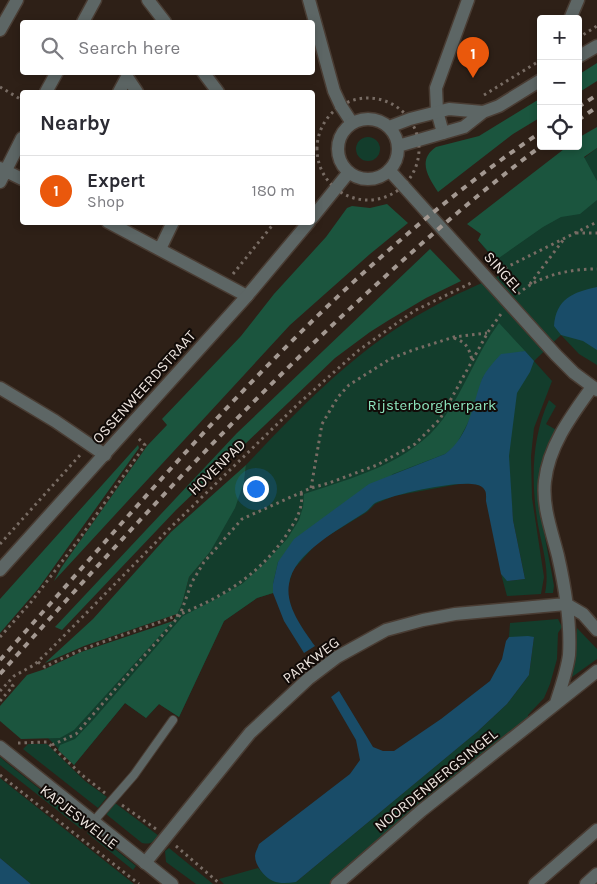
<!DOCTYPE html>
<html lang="en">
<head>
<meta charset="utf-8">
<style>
  body { margin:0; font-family:Karla,sans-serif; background:#f2f2f3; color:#2b2b33 }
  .controls { position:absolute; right:15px; top:15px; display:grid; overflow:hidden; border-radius:5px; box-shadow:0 2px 8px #0003 }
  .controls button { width:45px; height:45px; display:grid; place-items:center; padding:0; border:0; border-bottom:1px solid #e1e1e2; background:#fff; color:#2b2b33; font:25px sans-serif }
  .you { position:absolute; left:255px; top:488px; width:18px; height:18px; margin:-12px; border:4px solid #fff; border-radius:50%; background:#1a73e8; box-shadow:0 0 0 8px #1a73e833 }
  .badge { display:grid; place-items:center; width:32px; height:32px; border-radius:50%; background:#ea580c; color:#fff; font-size:16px; font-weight:700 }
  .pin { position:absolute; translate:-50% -41px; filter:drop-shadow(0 1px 2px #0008) }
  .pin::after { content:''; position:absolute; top:26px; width:18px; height:15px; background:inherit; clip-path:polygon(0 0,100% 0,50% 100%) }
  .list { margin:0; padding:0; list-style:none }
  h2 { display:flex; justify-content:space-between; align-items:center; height:65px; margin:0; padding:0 20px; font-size:21px }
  h2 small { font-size:16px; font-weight:400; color:#7c7c81 }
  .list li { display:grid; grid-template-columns:32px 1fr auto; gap:15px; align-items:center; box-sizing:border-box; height:70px; padding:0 20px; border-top:1px solid #e1e1e2 }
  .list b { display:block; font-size:19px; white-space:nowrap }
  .list p { margin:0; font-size:16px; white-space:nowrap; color:#7c7c81 }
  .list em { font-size:16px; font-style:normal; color:#7c7c81 }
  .icon { flex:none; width:28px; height:28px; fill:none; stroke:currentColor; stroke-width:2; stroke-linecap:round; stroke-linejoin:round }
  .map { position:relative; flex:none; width:597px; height:884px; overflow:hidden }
  .search { position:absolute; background:#fff; box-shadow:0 2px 8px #0003; left:20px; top:20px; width:295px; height:55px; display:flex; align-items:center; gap:12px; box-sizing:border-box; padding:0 18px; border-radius:5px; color:#7c7c81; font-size:19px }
  .panel { position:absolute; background:#fff; box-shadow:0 2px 8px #0003; left:20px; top:90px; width:295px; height:135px; border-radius:5px }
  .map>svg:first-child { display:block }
</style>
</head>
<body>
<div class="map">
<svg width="597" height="884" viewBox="0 0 597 884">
  <rect width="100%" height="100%" fill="#2e2017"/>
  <!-- green -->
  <path fill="#133d2c" d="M356 149a12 12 0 1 1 24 0a12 12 0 1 1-24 0Z
    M597 148V365L579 354 561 335 534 361 552 381 534 428 531 456 532 498 544 577 541 594 507 596 501 574 508 581 525 579 513 520 510 487 481 486 473 483 459 484 394 496 375 504 367 512 318 542 293 570 289 583 273 593 257 598 224 621 179 717 159 704 146 718 125 703 74 765 48 738H60L173 621 182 604 189 577 210 552 244 482 246 465C301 407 358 347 429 309 453 295 480 284 505 273L478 240Z
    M549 400 556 406 546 424 558 431C551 443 543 455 541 470 535 500 549 554 554 586L553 593H545C550 570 542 547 538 525 531 483 531 439 549 400Z
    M558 619 562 627 558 633 557 659 550 684 544 698 528 715V721L329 884H224L219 879 258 868 263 873 296 882 477 732 507 704 529 675 534 637H509L510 623Z
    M577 628 597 649V659L572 677 576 650Z
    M28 744H47L85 781 107 797 98 808 23 749Z
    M0 757 7 763 85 825 81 829 0 765Z
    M0 778 134 884H31L0 858Z
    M115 803 159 836C153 842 151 845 142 843L106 814Z
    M90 829 136 866 133 870 87 833Z
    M169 848 213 884H196L166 862 165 851Z"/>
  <!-- forest -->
  <path fill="#1b553e" d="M597 63V81L578 93V75Z
    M541 98V117L513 134 438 192C428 177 417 160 436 147L479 136Z
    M597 127V148L584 157 597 181V200L580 214 561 217 543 227 496 260 478 240 481 234 467 224 568 146H578V138Z
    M387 204 408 223 370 254 290 325 54 581 61 568 147 446 167 425 162 419 241 336 274 294 326 237 347 208 352 206 370 208Z
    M430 249 461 281 426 298 389 320 370 332 335 358 176 510 62 630 55 627 237 433Z
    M499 323 525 351 521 352 483 377 471 417 455 447 445 454 393 474 278 562 273 584V593L257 598 224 621 179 717 159 704 146 718 125 703 74 765 58 750 60 745 75 739 94 719 183 616 216 599 242 584 265 563 287 539 299 520 303 507 304 494C353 478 412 462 443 419 465 389 477 352 499 323Z
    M138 445 139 448 38 589 0 633V599Z
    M246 465 244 482 235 508 210 552 189 577 182 604 177 614 84 646 45 663 93 619 171 532Z
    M173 621 74 730 60 738 21 739 0 721V706L27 675 45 669 81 652Z"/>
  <!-- water -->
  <path fill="#194c68" d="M597 287V350L583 341 561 335 554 326C556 299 573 292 597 287Z
    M525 351 534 361 530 372 517 393 509 456 513 520 525 579 507 581 501 574 486 501C486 495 487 491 482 487 470 476 390 495 375 503 371 506 368 511 364 513 340 529 293 553 289 584 285 606 303 629 315 646L304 653 284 621 273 593V584L278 562 294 539 369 484 445 454C470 436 472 405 482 379 486 370 495 361 501 354Z
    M528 636 534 637 529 675 507 704 477 732 296 882C288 883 280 884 273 881 264 877 255 865 255 856 255 852 258 848 259 844L350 774 360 760 356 740 331 697 339 691 373 747 383 751H394L441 719 490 681 502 659 506 641 509 637Z
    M0 858 31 884H0Z"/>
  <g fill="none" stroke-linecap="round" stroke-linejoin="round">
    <!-- service casing -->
    <g stroke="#493c33" stroke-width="10">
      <path id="service" d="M93 822 134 775 173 720"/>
    </g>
    <!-- minor casing -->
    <g stroke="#493c33" stroke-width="15">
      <path id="minor" d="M148 0 165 22
        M309 0 334 91 341 106 352 123
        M570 19 578 0
        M83 22 95 0
        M0 30 17 0
        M203 72 218 92
        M127 77 137 92
        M46 92 57 72
        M119 92 127 77
        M443 133 437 111 436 88 468 0
        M0 168 22 179
        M0 182 22 138
        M108 222 247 296
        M160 249 173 222
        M0 388 55 421 105 455
        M566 604 583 614 597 630
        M556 703C561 687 567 671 569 655 571 623 565 587 558 556 552 532 542 506 545 481 549 445 572 415 592 387
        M145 863 250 733 308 679 337 657 386 630 423 620 455 614 566 604
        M337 884 421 811 597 671
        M535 884 597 830
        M586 884 597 874"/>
    </g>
    <!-- tertiary casing -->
    <g stroke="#493c33" stroke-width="15">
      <path id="tertiary" d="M578 57 597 46
        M338 149a30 30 0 1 1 60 0a30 30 0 1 1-60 0Z
        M389 127 410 119 449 109 483 112
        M398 146 464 127 483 112 499 106 541 80
        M389 170 556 355 574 373 597 390
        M312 218 349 172
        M0 570 247 296 309 222
        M0 747 172 884"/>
    </g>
    <!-- path -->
    <path stroke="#786c64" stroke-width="3" stroke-dasharray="2.5 4" stroke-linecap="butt" d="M578 38 597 26
      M0 87 22 100
      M484 95 541 60
      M317 149a51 51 0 1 1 102 0a51 51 0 1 1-102 0Z
      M576 233H597
      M499 271 597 222
      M233 274 275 222
      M530 284 564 239
      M518 294C539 275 570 269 597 269
      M454 338C466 342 469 348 472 360
      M106 428 177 349
      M311 488 322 424 338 397 349 385 390 359 413 350 454 337 487 333
      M0 544 81 454
      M0 637 32 601 80 538 145 445 137 437
      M38 662 45 667C127 623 227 620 285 537 294 523 304 510 301 492
      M0 691 14 676 34 665 48 652 168 530 298 404 359 350 414 311 473 282
      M0 701 13 686 8 682
      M18 743 47 742 82 775 105 793
      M52 745 76 734 180 615 192 582 204 562 242 519 311 488 329 483 377 465 415 444 440 419 488 332 501 314
      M0 775 139 884
      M122 805 156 829
      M176 846 220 884"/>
    <!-- service -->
    <use href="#service" stroke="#5d6665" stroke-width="8"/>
    <!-- minor -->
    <use href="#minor" stroke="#5d6665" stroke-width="12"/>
    <!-- tertiary -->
    <use href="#tertiary" stroke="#5d6665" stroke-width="12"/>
    <!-- rail -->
    <path stroke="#a39891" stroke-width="4" stroke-dasharray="6 6" stroke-linecap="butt" d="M578 107 597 95
      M578 120 597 107
      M0 660C169 472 330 274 541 132
      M0 674C121 539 243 405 378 283 430 235 484 189 541 146"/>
  </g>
  <g text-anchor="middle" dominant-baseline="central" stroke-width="4" stroke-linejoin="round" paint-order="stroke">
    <!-- street labels -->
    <g font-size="15" fill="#eee5df" stroke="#110b08">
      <text transform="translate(503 272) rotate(48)">SINGEL</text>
      <text transform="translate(144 387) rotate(-48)">OSSENWEERDSTRAAT</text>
      <text transform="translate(217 467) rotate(-44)">HOVENPAD</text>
      <text transform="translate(311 660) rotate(-37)">PARKWEG</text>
      <text transform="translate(436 780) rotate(-39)">NOORDENBERGSINGEL</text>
      <text transform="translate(79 817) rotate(38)">KAPJESWELLE</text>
    </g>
    <!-- park labels -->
    <g font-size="15" fill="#8de4bd" stroke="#110b08">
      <text x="432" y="405">Rijsterborgherpark</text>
    </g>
  </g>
</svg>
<div class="controls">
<button>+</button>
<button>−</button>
<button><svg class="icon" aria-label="locate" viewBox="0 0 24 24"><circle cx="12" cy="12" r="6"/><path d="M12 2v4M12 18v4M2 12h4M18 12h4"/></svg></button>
</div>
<div class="you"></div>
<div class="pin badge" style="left:473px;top:78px">1</div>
<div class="search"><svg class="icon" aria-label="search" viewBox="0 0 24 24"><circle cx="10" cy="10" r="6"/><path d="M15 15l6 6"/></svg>Search here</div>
<section class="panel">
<h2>Nearby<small></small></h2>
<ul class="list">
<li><span class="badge">1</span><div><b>Expert</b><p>Shop</p></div><em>180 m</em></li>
</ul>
</section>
</div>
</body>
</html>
